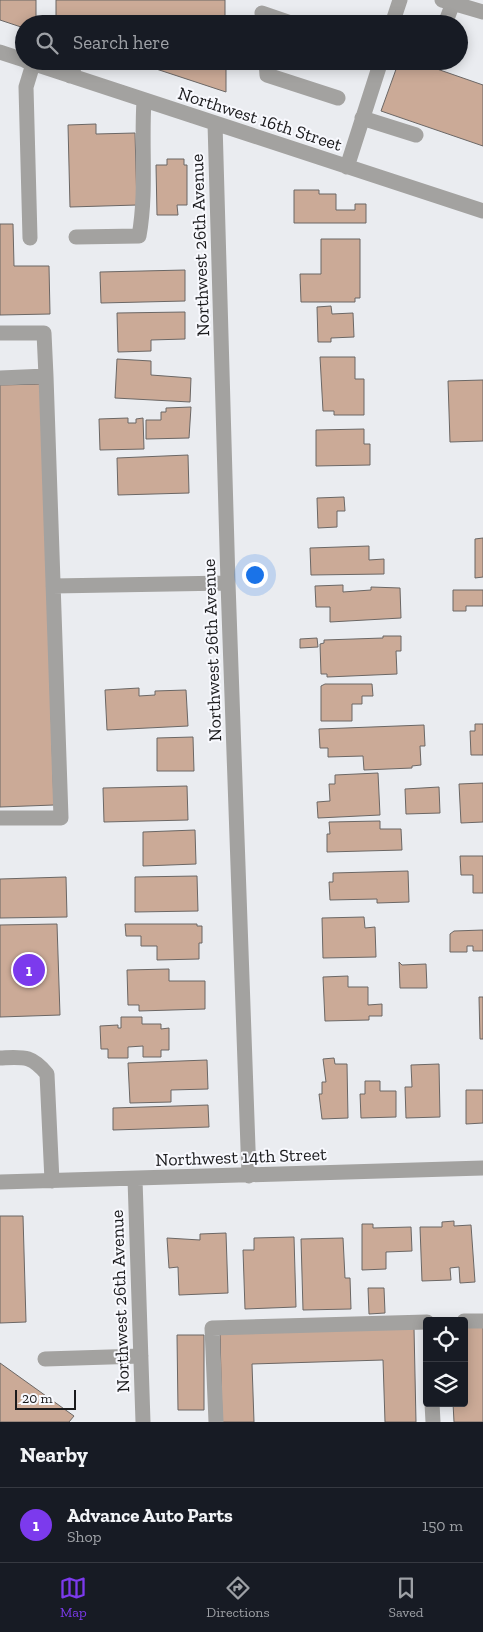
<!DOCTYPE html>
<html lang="en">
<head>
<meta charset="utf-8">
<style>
  body { margin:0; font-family:"Zilla Slab",serif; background:#20242c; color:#f1f3f6 }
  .controls { position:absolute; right:15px; bottom:15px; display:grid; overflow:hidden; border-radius:5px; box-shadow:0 2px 12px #0003 }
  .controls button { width:45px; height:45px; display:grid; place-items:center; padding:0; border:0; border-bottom:1px solid #363941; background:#171b24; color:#f1f3f6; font:25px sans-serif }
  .scale { position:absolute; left:15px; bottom:12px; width:61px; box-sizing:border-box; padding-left:5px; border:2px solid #1a1a1c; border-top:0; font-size:14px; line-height:18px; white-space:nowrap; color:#1a1a1c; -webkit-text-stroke:4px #f8f9fe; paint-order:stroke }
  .you { position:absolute; left:254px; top:574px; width:18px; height:18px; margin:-12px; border:4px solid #fff; border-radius:50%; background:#1a73e8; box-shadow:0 0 0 8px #1a73e833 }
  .badge { display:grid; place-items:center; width:32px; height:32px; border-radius:50%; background:#7c3aed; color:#fff; font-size:16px; font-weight:700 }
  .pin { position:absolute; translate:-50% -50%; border:2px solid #fff; box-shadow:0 1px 5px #0006 }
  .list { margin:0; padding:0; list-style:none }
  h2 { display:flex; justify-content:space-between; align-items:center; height:65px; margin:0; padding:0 20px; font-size:21px }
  h2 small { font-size:16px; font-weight:400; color:#9ea1a6 }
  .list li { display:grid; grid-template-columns:32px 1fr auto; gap:15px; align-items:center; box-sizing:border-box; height:75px; padding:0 20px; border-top:1px solid #363941 }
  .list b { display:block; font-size:19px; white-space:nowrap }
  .list p { margin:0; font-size:16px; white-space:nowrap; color:#9ea1a6 }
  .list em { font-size:16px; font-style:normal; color:#9ea1a6 }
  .icon { flex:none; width:28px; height:28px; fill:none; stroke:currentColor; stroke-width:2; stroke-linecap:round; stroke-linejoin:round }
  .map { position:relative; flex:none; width:483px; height:1422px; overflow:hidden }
  .search { position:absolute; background:#171b24; box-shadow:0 2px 12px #0003; left:15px; right:15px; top:15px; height:55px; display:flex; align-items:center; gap:12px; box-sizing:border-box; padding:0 18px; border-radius:28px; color:#9ea1a6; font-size:19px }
  .sheet { height:140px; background:#171b24 }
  nav { display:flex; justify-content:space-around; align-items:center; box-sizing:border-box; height:70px; border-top:1px solid #363941; background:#171b24; font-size:14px; color:#9ea1a6 }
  nav a { display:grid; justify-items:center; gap:2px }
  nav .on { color:#7c3aed }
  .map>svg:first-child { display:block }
</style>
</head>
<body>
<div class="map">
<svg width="483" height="1422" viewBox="0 0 483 1422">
  <rect width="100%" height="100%" fill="#eaecf0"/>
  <!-- building -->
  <path fill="#cbaa97" stroke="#6b6765" d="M0 0H36V24H24V28L0 20Z
    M56 0H225V24H56Z
    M132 61H226V92Z
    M399 61H414L483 85V146L381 111Z
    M96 124V134L135 133 137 205 70 207 68 125Z
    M167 159H184V165H187V205H177L178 215H157L156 165H167Z
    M294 190H319V194H336V210H355V204H366V223H294Z
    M0 224H13L14 266H49L50 314 0 315Z
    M321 239H360V298H355V302H301L300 274H321Z
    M185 270V301L101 303 100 272Z
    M331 306 332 314 353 313 354 337 331 338V342H318L317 307Z
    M185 312V339L151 340V351L118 352 117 313Z
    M320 357H355V379H364V415H334V411H323Z
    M117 359 151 361V375L191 378 190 402 115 398Z
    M483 380V441L450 442 448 381Z
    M41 384 54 805 0 807V385Z
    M191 407 189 438 146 439V420H161V412H166V408Z
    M128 418V423H136V419L143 418 144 449 100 450 99 419Z
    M364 429V444H370V465L316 466V430Z
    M188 455 189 493 118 495 117 458Z
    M344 497 345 511H337V527L318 528 317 498Z
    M483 538V577L475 578V539Z
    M369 546V560L384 559V574L311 575 310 548Z
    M343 585V592L371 590V587L400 588 401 618 330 622V607H316L315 586Z
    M453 590H483V606H466V611H453Z
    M383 636H401V651H396L397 674 327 677V674H321L320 644 324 643V640L383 638Z
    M317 638 318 647 300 648V639Z
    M325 684H372L373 696H362V704H352V721H321V686Z
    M139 688V696L155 695V691L186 690 188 726 107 730 105 690Z
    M475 724H483V755H471L470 731H475Z
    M424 725 425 746H420L421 765 412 766V768L364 770 363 756 328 757V748H320L319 729Z
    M193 737 194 771H157V738Z
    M378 773 380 815 318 818 317 802 330 801 329 784H335V775Z
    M483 783V822L461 823 459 784Z
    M187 786 188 820 104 822 103 788Z
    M439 787 440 813 406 814 405 789Z
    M380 821V829H401L402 850 327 852V834H330L329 822Z
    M195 830 196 864 143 866V832Z
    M460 856H483V893H473V875H461Z
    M408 871 409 902 377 903V899L330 900 329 882H333V873Z
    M197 876 198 911 135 912V877Z
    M66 877 67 917 0 918V879Z
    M364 917 365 928 375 927 376 957 323 958 322 918Z
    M57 924 60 1015 0 1017V925Z
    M125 924H197V926H202V943H199V959L157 960V946H141V936H126Z
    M483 930V951H473V946H467V952H450V934L454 931Z
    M399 962 402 965 426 964 427 988H400Z
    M169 969V981H205V1009L139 1011V1005H128L127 970Z
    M348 976V987H368V1005L382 1004V1016H369V1020L325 1021 323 977Z
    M479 997H483V1039H480Z
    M121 1017H142V1024H161V1029L169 1028V1050H161V1057H143V1046L128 1047V1058H108V1049H101L100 1026 118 1025V1028H121Z
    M334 1058 335 1064H347L348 1118 322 1119 319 1094H322V1082H326L323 1059Z
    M207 1060 208 1089 171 1090V1102L130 1103 128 1063Z
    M439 1064 440 1117 406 1118 405 1087H412L411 1065Z
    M365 1081H380V1091H396V1117L361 1118 360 1094H365Z
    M466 1090H483V1123L466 1124Z
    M208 1105 209 1127 113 1130V1108Z
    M0 1216H23L26 1322 0 1323Z
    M454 1221V1226L471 1225 475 1282 460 1283 459 1267 450 1268 451 1280 422 1281 420 1227H442V1222Z
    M362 1224H373V1228L411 1227 412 1251 386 1252V1269L362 1270Z
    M226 1233 228 1293 179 1295 178 1267 169 1268 167 1238 200 1240V1234Z
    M294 1237 296 1307 245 1309 243 1250H254V1238Z
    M343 1238 345 1278H350L351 1309 303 1310 301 1239Z
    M368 1288H384L385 1313 369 1314Z
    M483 1325V1422H454L453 1403H464V1326Z
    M414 1328 416 1422H385L383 1360 252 1364 254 1422H222L220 1333Z
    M177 1335H204V1410H178Z
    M0 1363 74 1416 69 1422H0Z"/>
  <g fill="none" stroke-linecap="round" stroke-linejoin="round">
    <!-- minor -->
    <path stroke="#a3a2a0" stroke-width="15" d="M442 0 483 12
      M262 13 294 24
      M392 24 400 0
      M445 24 454 0
      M0 52 24 60
      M26 61 483 211
      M266 61 267 75 338 98
      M70 76 77 61
      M362 118 416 135
      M215 123 228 583 249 1176
      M347 167 381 61
      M76 237 139 236C147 191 141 146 144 101
      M30 238 26 87 33 64
      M0 333H44L46 376
      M0 378 46 376 61 818H0
      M53 586 228 583
      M0 1058C24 1057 31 1055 47 1074L52 1181
      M135 1179 143 1422
      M0 1182 483 1168
      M464 1321H483
      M45 1359 141 1356
      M432 1403 433 1422
      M216 1422 212 1328 427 1322"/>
  </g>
  <g text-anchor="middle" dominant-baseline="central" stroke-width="4" stroke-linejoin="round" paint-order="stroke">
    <!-- street labels -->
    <g font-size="18" fill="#1a1a1c" stroke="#f8f9fe">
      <text transform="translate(260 119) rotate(18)">Northwest 16th Street</text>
      <text transform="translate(200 245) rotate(-92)">Northwest 26th Avenue</text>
      <text transform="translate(212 650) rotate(-92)">Northwest 26th Avenue</text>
      <text transform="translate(241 1157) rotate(-2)">Northwest 14th Street</text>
      <text transform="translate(120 1301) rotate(-92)">Northwest 26th Avenue</text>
    </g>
  </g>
</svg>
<div class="controls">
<button><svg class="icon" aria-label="locate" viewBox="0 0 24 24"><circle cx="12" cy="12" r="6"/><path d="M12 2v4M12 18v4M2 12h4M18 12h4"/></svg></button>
<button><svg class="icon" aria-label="layers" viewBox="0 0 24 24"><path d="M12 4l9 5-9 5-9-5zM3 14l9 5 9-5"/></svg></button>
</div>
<div class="scale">20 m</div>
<div class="you"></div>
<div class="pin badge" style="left:29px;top:970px">1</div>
<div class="search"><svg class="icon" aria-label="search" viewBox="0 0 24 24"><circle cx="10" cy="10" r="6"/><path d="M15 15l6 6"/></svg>Search here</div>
</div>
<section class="sheet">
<h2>Nearby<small></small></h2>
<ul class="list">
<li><span class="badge">1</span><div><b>Advance Auto Parts</b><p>Shop</p></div><em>150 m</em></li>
</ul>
</section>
<nav>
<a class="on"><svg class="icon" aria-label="map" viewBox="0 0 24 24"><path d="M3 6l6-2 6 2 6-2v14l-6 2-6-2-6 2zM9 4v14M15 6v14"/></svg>Map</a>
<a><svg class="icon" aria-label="directions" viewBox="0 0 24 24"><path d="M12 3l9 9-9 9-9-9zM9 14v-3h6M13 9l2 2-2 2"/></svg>Directions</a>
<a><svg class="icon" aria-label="saved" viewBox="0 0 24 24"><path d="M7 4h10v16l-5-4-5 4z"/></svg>Saved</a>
</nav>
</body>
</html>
